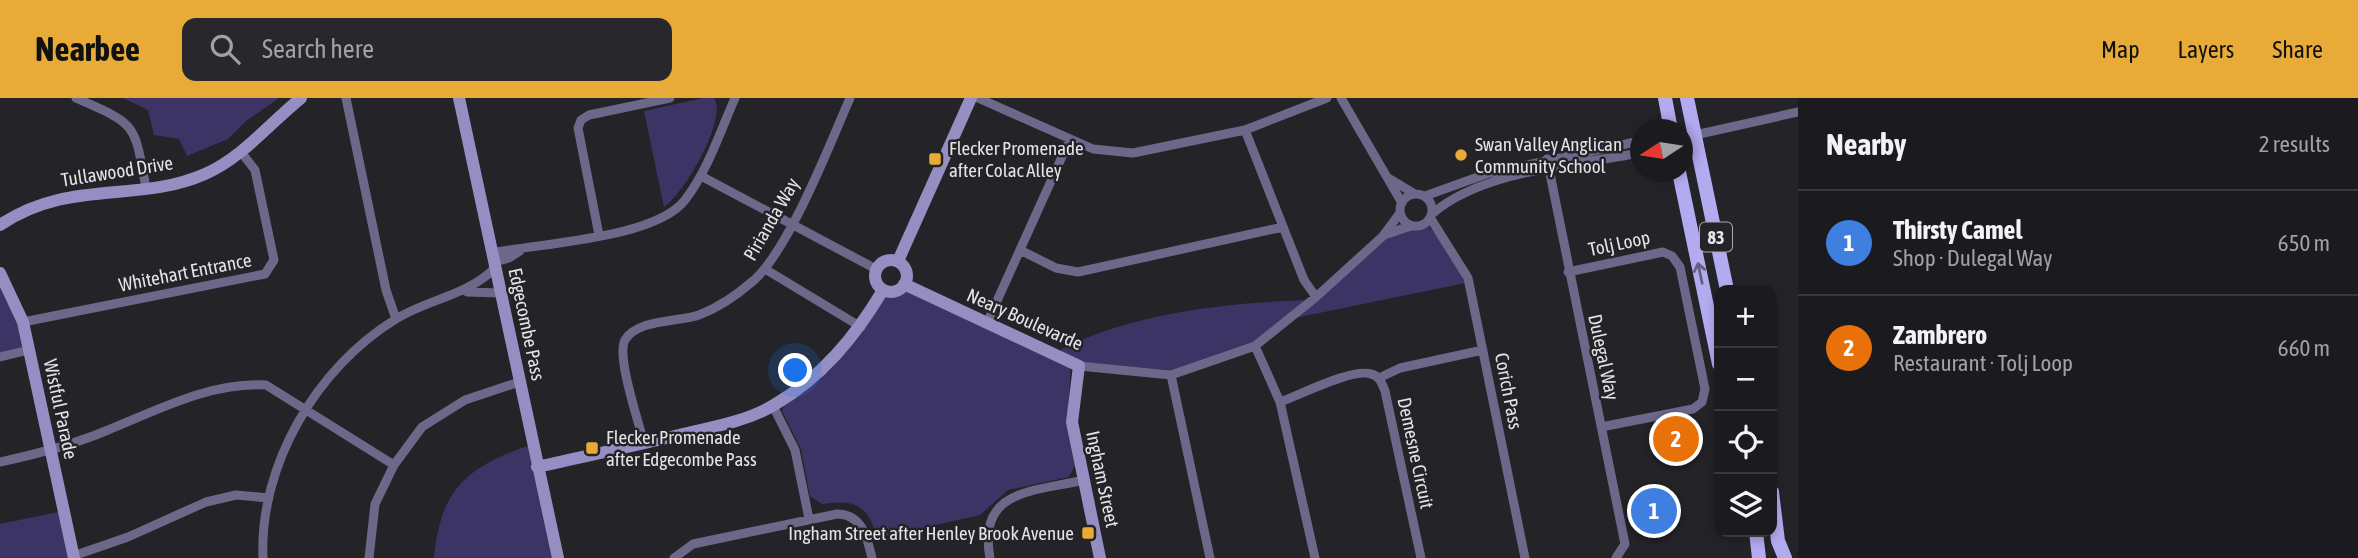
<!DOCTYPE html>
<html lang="en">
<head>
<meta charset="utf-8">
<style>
  body { margin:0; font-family:"Asap Condensed",sans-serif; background:#28272b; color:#f1f3f6 }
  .controls { position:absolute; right:21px; bottom:21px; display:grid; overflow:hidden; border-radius:14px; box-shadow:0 4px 10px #0003 }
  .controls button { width:63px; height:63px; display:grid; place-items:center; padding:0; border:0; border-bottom:2px solid #39383c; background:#1b1a1e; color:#f1f3f6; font:35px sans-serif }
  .compass { position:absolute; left:1630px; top:21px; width:63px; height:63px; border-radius:50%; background:#1b1a1e; box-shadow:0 4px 10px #0003; rotate:258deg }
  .you { position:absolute; left:796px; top:273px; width:24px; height:24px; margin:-18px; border:5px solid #fff; border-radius:50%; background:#1a73e8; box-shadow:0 0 0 10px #1a73e833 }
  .badge { display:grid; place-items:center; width:46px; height:46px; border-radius:50%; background:#e8ab37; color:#fff; font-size:23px; font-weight:700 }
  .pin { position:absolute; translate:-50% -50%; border:4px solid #fff; box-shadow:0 2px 7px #0006 }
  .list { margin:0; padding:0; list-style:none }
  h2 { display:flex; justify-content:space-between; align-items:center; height:91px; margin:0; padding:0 28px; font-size:30px }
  h2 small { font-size:23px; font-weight:400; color:#a0a1a4 }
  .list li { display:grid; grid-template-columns:46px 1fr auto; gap:21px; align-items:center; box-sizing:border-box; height:105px; padding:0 28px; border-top:2px solid #39383c }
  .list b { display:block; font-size:26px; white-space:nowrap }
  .list p { margin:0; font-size:23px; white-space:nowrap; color:#a0a1a4 }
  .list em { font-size:23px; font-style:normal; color:#a0a1a4 }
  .icon { flex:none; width:38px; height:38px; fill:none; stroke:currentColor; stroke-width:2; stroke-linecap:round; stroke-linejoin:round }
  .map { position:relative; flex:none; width:1798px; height:460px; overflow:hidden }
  header { display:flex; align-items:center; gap:42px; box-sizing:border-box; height:98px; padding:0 35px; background:#e8ab37; color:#111 }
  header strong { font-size:33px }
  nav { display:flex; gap:38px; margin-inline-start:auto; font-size:24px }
  .search { width:490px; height:63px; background:#28272b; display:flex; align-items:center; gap:18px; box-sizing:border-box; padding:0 24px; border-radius:14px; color:#a0a1a4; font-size:26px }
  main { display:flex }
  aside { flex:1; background:#1b1a1e }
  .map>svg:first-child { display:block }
</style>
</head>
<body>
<header>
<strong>Nearbee</strong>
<div class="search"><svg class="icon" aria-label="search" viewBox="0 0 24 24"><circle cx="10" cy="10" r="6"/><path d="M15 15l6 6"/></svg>Search here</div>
<nav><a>Map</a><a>Layers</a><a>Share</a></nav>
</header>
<main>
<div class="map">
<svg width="1798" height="460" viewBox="0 0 1798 460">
  <rect width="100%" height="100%" fill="#242328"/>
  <!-- green -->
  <path fill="#3d3466" d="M123 0H279L246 23 228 41 187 58 179 41 154 37 148 12Z
    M703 0H714C728 21 684 96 664 109L644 13Z
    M1404 123 1410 127 1425 124 1451 155 1465 185 1290 221 1256 248 1225 261 1170 272 1078 264 1055 255C1125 215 1232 204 1311 202L1373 143Z
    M0 176 29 252 0 259Z
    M904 191 1071 267 1067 325 1075 367 1069 379 1008 392 980 417 877 440C868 407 856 401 822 406L810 398 801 351 782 313 784 305 829 273 865 230 883 201Z
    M531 347 555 460H434C440 392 467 368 531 347Z
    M63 413 73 460H0V426Z"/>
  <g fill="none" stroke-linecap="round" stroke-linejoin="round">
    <!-- street -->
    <path stroke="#6b6889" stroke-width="9" d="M76 0C138 27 134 25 146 90
      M346 0 386 192 396 221
      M978 0 1093 51 1133 55 1245 32 1327 0
      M1341 0 1402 105
      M1245 32 1304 182 1316 199
      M1695 37 1798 14
      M1547 61 1625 446 1616 460
      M701 78 876 171
      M1390 81 1415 96
      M1400 112a16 16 0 1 1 32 0a16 16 0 1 1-32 0Z
      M1425 98 1489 75 1640 43
      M1433 115C1484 72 1575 67 1640 55
      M1431 121 1468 180 1525 460
      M599 137 578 30 581 22 589 17 670 0
      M1384 137 1411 128
      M1020 152 1056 170 1078 174 1283 129
      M492 155C539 145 655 141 685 102 708 72 720 34 735 0
      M494 164 509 160 520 153
      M765 171 861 229
      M1568 174 1663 154 1672 158 1680 169 1705 291 1702 304 1693 311 1601 329
      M467 194 501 195
      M23 224 265 176 274 162 255 72 241 54
      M987 225 1070 41
      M1255 248 1280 304 1315 460
      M0 259 29 252
      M1079 268 1171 277 1255 248 1316 199 1383 138 1400 115
      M1171 277 1210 460
      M1379 280 1400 270 1483 252
      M1280 304C1300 297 1352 270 1371 276 1380 278 1382 286 1385 293L1421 460
      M773 308 795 352 809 421
      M644 345C639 325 616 258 625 242 637 221 679 224 699 217 720 209 737 197 753 183 789 152 830 46 850 0
      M0 364C37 356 73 347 108 332 158 312 210 284 266 287L394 367
      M73 458 128 439 206 404 236 397 269 400
      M263 460C259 367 317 269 396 221 428 201 467 198 495 170
      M369 460 375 406 394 367 422 329 465 302 519 284
      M674 460 693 446 837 416C862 416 867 439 872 460
      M990 460C977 391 1033 394 1084 382"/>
    <!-- secondary -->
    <path stroke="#948ec3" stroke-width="12" d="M459 0 558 460
      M0 127C70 80 137 106 205 76 242 60 270 25 301 0
      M875 178a16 16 0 1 1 32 0a16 16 0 1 1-32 0Z
      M898 163 971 0
      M0 175 23 224 74 460
      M904 186 1079 268 1072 324 1100 460
      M537 369C586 358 634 348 683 336 714 329 747 323 774 307 822 279 855 239 883 192"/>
    <!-- primary -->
    <path stroke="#b3abf0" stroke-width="14" d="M1665 0 1671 32
      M1687 0 1727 192
      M1679 74 1719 266
      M1772 394 1778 443 1785 460
      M1756 434 1759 460"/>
  </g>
  <!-- one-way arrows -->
  <defs><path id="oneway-shaft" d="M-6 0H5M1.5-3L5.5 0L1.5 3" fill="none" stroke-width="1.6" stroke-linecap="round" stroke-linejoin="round" transform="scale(1.75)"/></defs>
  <use stroke="#646082" href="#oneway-shaft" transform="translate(1700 175) rotate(-102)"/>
  <!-- markers -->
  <g fill="#e8ab37" stroke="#242328" stroke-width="2.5">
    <circle cx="1461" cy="57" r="7"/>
    <rect x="928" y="54" width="14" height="14" rx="3.5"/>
    <rect x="585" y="343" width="14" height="14" rx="3.5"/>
    <rect x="1081" y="428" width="14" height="14" rx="3.5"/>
  </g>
  <g text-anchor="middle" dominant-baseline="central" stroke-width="5" stroke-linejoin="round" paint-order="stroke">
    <!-- shield labels -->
    <rect fill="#242328" stroke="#aaa9ae" stroke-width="2" x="1700" y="124.5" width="32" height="29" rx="5"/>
    <g font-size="18" font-weight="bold" fill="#e4e3e7">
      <text x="1716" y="139">83</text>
    </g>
    <!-- poi labels -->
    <g font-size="19" fill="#e4e3e7" stroke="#242328" text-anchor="start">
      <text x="1475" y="46">Swan Valley Anglican<tspan x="1475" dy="22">Community School</tspan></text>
      <text x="949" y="50">Flecker Promenade<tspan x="949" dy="22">after Colac Alley</tspan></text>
      <text x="606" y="339">Flecker Promenade<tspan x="606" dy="22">after Edgecombe Pass</tspan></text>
      <text x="1074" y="435" text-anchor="end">Ingham Street after Henley Brook Avenue</text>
    </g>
    <!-- street labels -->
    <g font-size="19" fill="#e4e3e7" stroke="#242328">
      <text transform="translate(117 73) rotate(-9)">Tullawood Drive</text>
      <text transform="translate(771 121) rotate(-60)">Pirianda Way</text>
      <text transform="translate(1619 145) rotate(-12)">Tolj Loop</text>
      <text transform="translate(185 174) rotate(-11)">Whitehart Entrance</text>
      <text transform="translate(1025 221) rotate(24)">Neary Boulevarde</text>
      <text transform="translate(527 226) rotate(78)">Edgecombe Pass</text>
      <text transform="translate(1604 259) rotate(78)">Dulegal Way</text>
      <text transform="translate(1509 293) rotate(79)">Corich Pass</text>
      <text transform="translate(61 311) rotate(78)">Wistful Parade</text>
      <text transform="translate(1416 355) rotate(78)">Demesne Circuit</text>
      <text transform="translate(1103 381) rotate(78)">Ingham Street</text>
    </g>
  </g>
</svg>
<div class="controls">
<button>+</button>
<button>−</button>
<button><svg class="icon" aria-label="locate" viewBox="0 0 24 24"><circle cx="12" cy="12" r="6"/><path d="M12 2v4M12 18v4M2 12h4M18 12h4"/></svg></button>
<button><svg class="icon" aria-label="layers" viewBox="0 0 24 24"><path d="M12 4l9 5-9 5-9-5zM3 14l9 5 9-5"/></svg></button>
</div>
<svg class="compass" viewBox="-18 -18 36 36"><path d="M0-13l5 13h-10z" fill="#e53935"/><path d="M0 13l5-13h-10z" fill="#a0a1a4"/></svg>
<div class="you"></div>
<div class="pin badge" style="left:1654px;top:413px;background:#3f7fe0">1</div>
<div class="pin badge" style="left:1676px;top:341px;background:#e8710a">2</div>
</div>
<aside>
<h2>Nearby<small>2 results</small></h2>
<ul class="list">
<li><span class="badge" style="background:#3f7fe0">1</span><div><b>Thirsty Camel</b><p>Shop · Dulegal Way</p></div><em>650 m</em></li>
<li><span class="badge" style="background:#e8710a">2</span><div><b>Zambrero</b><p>Restaurant · Tolj Loop</p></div><em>660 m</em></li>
</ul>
</aside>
</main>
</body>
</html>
